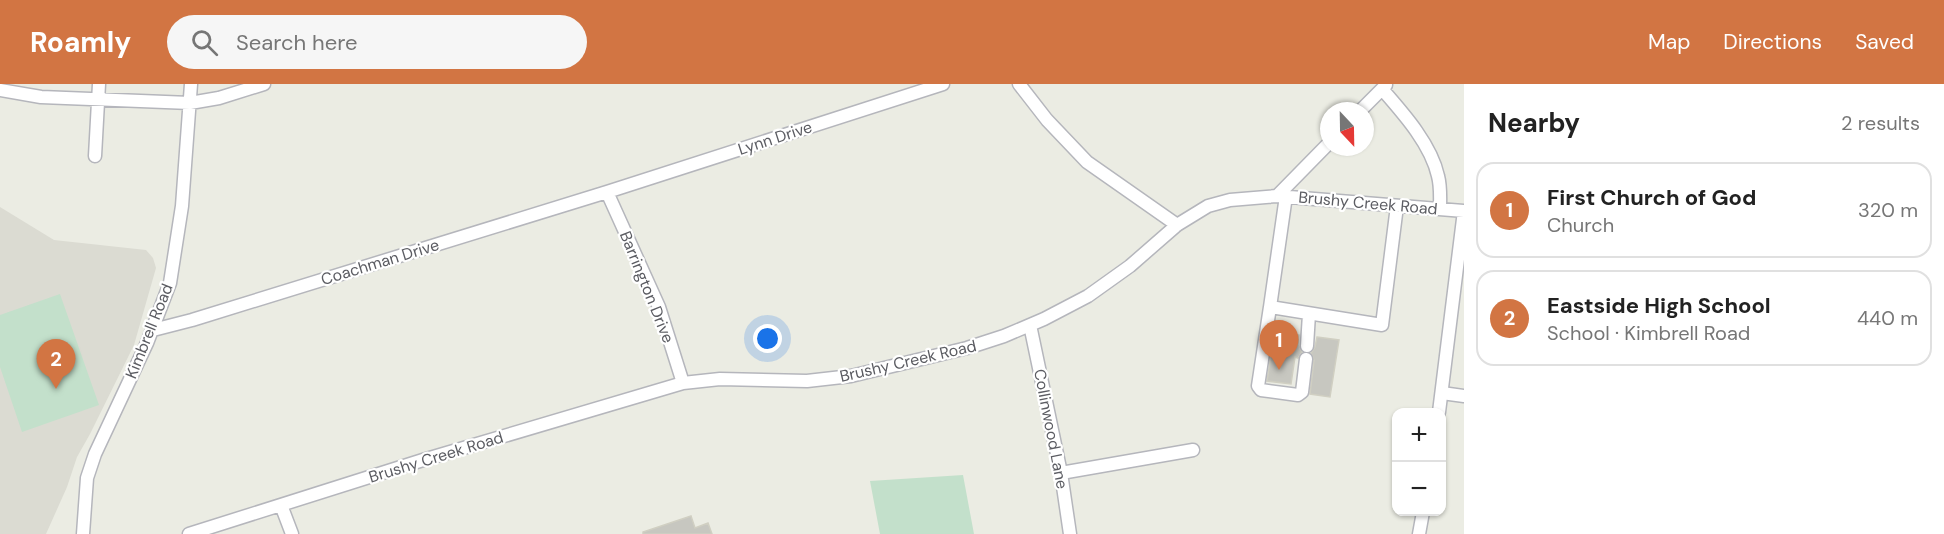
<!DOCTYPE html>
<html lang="en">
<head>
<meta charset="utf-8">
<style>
  body { margin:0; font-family:"DM Sans",sans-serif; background:#f6f6f6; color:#222 }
  .controls { position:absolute; right:18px; bottom:18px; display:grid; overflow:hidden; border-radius:12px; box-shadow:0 2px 4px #0004 }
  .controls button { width:54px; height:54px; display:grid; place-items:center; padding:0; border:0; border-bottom:2px solid #e0e0e0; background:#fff; color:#222; font:30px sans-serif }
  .compass { position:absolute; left:1320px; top:18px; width:54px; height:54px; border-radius:50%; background:#fff; box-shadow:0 2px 4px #0004; rotate:158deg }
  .you { position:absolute; left:768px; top:255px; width:21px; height:21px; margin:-15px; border:4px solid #fff; border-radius:50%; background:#1a73e8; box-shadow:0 0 0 9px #1a73e833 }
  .badge { display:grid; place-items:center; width:39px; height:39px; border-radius:50%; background:#d27543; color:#fff; font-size:20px; font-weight:700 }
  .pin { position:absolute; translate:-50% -50px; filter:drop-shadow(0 2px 3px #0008) }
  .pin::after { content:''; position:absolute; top:32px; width:21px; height:18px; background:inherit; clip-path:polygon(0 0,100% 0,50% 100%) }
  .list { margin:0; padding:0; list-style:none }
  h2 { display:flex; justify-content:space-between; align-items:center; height:78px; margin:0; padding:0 24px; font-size:26px }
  h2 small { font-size:20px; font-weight:400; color:#767676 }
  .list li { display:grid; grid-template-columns:39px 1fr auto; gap:18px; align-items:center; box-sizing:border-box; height:96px; margin:0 12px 12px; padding:0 12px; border:2px solid #e0e0e0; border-radius:18px }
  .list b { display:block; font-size:22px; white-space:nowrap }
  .list p { margin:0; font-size:20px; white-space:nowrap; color:#767676 }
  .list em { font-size:20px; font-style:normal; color:#767676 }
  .icon { flex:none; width:33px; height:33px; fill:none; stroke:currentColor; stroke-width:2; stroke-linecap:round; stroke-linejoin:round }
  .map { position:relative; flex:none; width:1464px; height:450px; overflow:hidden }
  header { display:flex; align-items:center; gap:36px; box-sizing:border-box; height:84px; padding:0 30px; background:#d27543; color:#fff }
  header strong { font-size:28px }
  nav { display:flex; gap:33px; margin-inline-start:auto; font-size:21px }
  .search { width:420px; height:54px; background:#f6f6f6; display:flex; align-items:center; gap:15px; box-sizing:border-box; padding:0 21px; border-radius:33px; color:#767676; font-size:22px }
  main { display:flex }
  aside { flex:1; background:#fff }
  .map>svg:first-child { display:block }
</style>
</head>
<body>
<header>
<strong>Roamly</strong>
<div class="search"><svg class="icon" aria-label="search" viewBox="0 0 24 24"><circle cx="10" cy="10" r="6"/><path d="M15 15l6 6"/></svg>Search here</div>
<nav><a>Map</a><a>Directions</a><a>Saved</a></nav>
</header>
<main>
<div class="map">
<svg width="1464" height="450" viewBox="0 0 1464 450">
  <rect width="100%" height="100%" fill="#ebece3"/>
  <!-- education -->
  <path fill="#dbdbd2" d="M0 123 54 156 146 166 153 174 156 184 134 261 90 350 77 373 67 403 46 450H0Z"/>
  <!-- green -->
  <path fill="#c3e0cb" d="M60 210 99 321 22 348 0 283V231Z
    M963 391 974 450H880L870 397Z"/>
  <!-- building -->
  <path fill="#c7c7c0" stroke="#d0cfc2" stroke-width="1.5" d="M1275 247 1299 251 1298 261 1302 268 1298 274 1295 273 1291 300 1267 297Z
    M1317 253 1339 256 1330 313 1310 310 1314 276 1311 269 1315 263Z
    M691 432 695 444 708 439 712 450H643V448Z"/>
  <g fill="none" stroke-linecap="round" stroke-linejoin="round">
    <!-- minor casing -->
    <g stroke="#b5b6bc" stroke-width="15">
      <path id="minor" d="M1019 0 1047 36 1087 78 1177 141
        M1382 5C1403 29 1431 60 1438 92 1441 103 1440 114 1440 125
        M0 6 41 13 190 19 219 14 264 0
        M1360 27 1386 1
        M95 72 99 0
        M607 108 659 223 683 299
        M1277 112 1329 59
        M1270 223 1286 112
        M1030 241 1061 389 1070 450
        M153 246 192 236 607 108 943 0
        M1307 262 1309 230
        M1306 275 1302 308 1298 311 1261 306 1258 302 1270 223 1382 241 1397 122
        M1442 309 1464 312
        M1439 328 1464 127
        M1061 389 1193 366
        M281 421 292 450
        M83 450 87 394 95 370 147 259 170 199 182 122 191 0
        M189 450 423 376 683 299 720 295 807 297 851 292 967 264 1004 252 1044 235 1088 212 1130 182 1177 141 1208 122 1230 116 1277 112 1464 127
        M1419 450 1423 428"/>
    </g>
    <!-- minor -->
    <use href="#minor" stroke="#fff" stroke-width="12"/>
  </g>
  <g text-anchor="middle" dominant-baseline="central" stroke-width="4.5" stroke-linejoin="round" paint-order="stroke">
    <!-- street labels -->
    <g font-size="16" fill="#5b5c62" stroke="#fff">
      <text transform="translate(775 54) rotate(-18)">Lynn Drive</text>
      <text transform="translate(1368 119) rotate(5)">Brushy Creek Road</text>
      <text transform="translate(380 178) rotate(-17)">Coachman Drive</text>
      <text transform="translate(647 203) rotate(68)">Barrington Drive</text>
      <text transform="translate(149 247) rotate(-68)">Kimbrell Road</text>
      <text transform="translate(908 277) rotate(-13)">Brushy Creek Road</text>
      <text transform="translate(1051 345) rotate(79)">Collinwood Lane</text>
      <text transform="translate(436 373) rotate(-17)">Brushy Creek Road</text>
    </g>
  </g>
</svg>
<div class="controls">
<button>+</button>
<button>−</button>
</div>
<svg class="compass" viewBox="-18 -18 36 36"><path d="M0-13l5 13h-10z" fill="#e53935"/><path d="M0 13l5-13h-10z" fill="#767676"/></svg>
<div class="you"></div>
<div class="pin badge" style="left:1279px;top:286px">1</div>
<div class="pin badge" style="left:56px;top:305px">2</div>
</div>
<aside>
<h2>Nearby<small>2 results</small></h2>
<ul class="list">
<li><span class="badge">1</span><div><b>First Church of God</b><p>Church</p></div><em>320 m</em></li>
<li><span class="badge">2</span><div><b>Eastside High School</b><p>School · Kimbrell Road</p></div><em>440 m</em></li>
</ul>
</aside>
</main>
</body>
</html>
